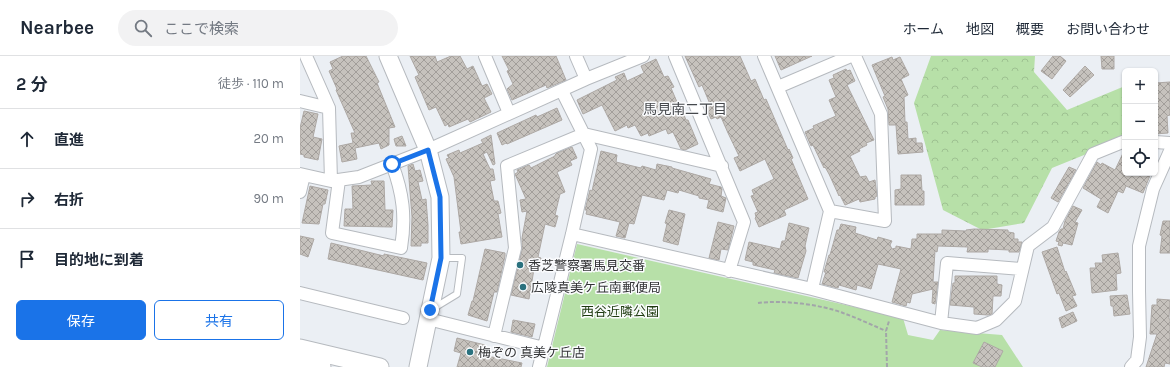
<!DOCTYPE html>
<html lang="ja">
<head>
<meta charset="utf-8">
<style>
  body { margin:0; font-family:Karla,"Noto Sans JP",sans-serif; background:#f2f2f3; color:#1f2937 }
  .controls { position:absolute; right:12px; top:12px; display:grid; overflow:hidden; border-radius:6px; box-shadow:0 1px 3px #0004 }
  .controls button { width:36px; height:36px; display:grid; place-items:center; padding:0; border:0; border-bottom:1px solid #e0e1e3; background:#fff; color:#1f2937; font:20px sans-serif }
  .stop { position:absolute; width:12px; height:12px; margin:-9px; border:3px solid #1a73e8; border-radius:50%; background:#fff }
  .stop.end { background:#1a73e8; border-color:#fff; box-shadow:0 1px 4px #0008 }
  .list { margin:0; padding:0; list-style:none }
  h2 { display:flex; justify-content:space-between; align-items:center; height:52px; margin:0; padding:0 16px; font-size:17px }
  h2 small { font-size:13px; font-weight:400; color:#747a83 }
  .list li { display:grid; grid-template-columns:26px 1fr auto; gap:12px; align-items:center; box-sizing:border-box; height:60px; padding:0 16px; border-top:1px solid #e0e1e3 }
  .list b { display:block; font-size:15px; white-space:nowrap }
  .list em { font-size:13px; font-style:normal; color:#747a83 }
  .actions { display:flex; gap:8px; padding:12px 16px }
  .actions a { flex:1; padding:9px 0; border:1px solid #1a73e8; border-radius:6px; text-align:center; font-size:14px; color:#1a73e8 }
  .actions .main { background:#1a73e8; color:#fff }
  .icon { flex:none; width:22px; height:22px; fill:none; stroke:currentColor; stroke-width:2; stroke-linecap:round; stroke-linejoin:round }
  .map { position:relative; flex:none; width:870px; height:311px; overflow:hidden }
  header { display:flex; align-items:center; gap:24px; box-sizing:border-box; height:56px; padding:0 20px; background:#fff; border-bottom:1px solid #e0e1e3 }
  header strong { font-size:19px }
  nav { display:flex; gap:22px; margin-inline-start:auto; font-size:14px }
  .search { width:280px; height:36px; background:#f2f2f3; display:flex; align-items:center; gap:10px; box-sizing:border-box; padding:0 14px; border-radius:22px; color:#747a83; font-size:15px }
  main { display:flex }
  aside { flex:1; background:#fff }
  .map>svg:first-child { display:block }
</style>
</head>
<body>
<header>
<strong>Nearbee</strong>
<div class="search"><svg class="icon" aria-label="search" viewBox="0 0 24 24"><circle cx="10" cy="10" r="6"/><path d="M15 15l6 6"/></svg>ここで検索</div>
<nav><a>ホーム</a><a>地図</a><a>概要</a><a>お問い合わせ</a></nav>
</header>
<main>
<aside>
<h2>2 分<small>徒歩 · 110 m</small></h2>
<ul class="list">
<li><svg class="icon" aria-label="ahead" viewBox="0 0 24 24"><path d="M12 20V5M6 11l6-6 6 6"/></svg><div><b>直進</b></div><em>20 m</em></li>
<li><svg class="icon" aria-label="right" viewBox="0 0 24 24"><path d="M7 20v-9h11M14 6l5 5-5 5"/></svg><div><b>右折</b></div><em>90 m</em></li>
<li><svg class="icon" aria-label="arrive" viewBox="0 0 24 24"><path d="M6 21V4h12l-3 4 3 4H6"/></svg><div><b>目的地に到着</b></div></li>
</ul>
<div class="actions"><a class="main">保存</a><a>共有</a></div>
</aside>
<div class="map">
<svg width="870" height="311" viewBox="0 0 870 311">
  <defs>
    <pattern id="forest-crowns" width="20" height="18" patternUnits="userSpaceOnUse"><rect width="20" height="18" fill="#b7e0a8"/><path d="M2 6a3 3 0 1 1 6 0M12 15a3 3 0 1 1 6 0" fill="none" stroke="#9ec191"/></pattern>
    <pattern id="building-cross-hatch" width="8" height="8" patternUnits="userSpaceOnUse"><rect width="8" height="8" fill="#c6c2bd"/><path d="M0 0l8 8M0 8l8-8" fill="none" stroke="#a29e9a"/></pattern>
  </defs>
  <rect width="100%" height="100%" fill="#ebeff4"/>
  <!-- green -->
  <path fill="#b7e0a8" d="M277 188 603 262 608 279 633 284 640 274 702 279 723 311H247Z"/>
  <!-- forest -->
  <path fill="url(#forest-crowns)" d="M631 0H735L734 16 767 54 825 30V86L789 97 752 112 724 167 682 174 643 154 614 47Z"/>
  <!-- building -->
  <path fill="url(#building-cross-hatch)" stroke="#ada8a4" d="M43 0H66L79 26 77 27 95 71 89 72V89L81 93 79 87 55 92 57 103 42 106 39 90 53 87 51 77H55L36 34 37 33 29 15 33 13 30 6Z
    M110 0H135L137 6 151 0H160L167 13 173 10 182 30 187 28 192 38 184 42 191 56 170 66 168 63 149 71 148 68 145 70 136 51 129 54 115 21 119 19Z
    M202 0H256L266 24 247 32 246 29 212 44 207 33 213 28 207 15 209 14Z
    M385 0H440L451 25 455 23 464 44 466 43 488 94 489 93 493 102 491 103 508 143 484 154 486 159 459 171 455 162 456 161 455 157 458 156 451 140 454 139 452 134 474 123 465 103 440 115 434 102 439 100 428 77 421 61 417 63 416 61 411 63 405 50 410 48 402 29 399 31Z
    M475 0H512L481 14Z
    M753 0H760L766 5 752 23 741 15Z
    M801 0H814V13H802Z
    M592 1 593 4 600 1 609 19 601 23 608 39 604 41 605 66H607L608 83 616 82V87H622L623 96 598 98 596 69H589L588 53 583 41 585 40 572 9Z
    M356 3 364 21 368 20 374 31 371 32 383 60 384 59 386 64H388L398 88 385 94 381 93 373 76 368 78 366 73 349 80 348 77 341 80 335 69 328 72 327 69 315 75 302 49 283 58 277 44 317 24 315 21 324 17 327 25 344 17 341 10Z
    M785 10 794 19 770 41 763 34Z
    M546 13 547 15 550 14 555 25 547 29 574 84 566 87 567 89 559 93 560 95 550 100 560 121 566 120 569 126 575 124 577 140 575 141V143L560 146 559 143 545 149 540 139 539 140 529 118 525 111 524 112 513 89 511 90 505 76 514 72 513 70 536 60 529 44 536 41 529 24 534 22 533 19Z
    M870 26V59L867 60 868 77 855 78V27Z
    M257 52 262 64 207 88 206 87 202 89 197 77 236 59 237 61Z
    M4 55 18 58 13 81 22 83 18 104 4 101V99L0 98V72Z
    M191 79 195 108 193 109 187 96 183 98 190 113H193L195 124 190 125 194 145H198L201 157 198 158 202 181 161 188 159 176H161L154 121 146 103 149 102 147 99 159 94 160 97 183 87 181 84Z
    M102 80 106 90H96L94 83Z
    M272 91 277 102 270 105 272 109 257 116 265 136 260 138 255 159 258 160 255 171 245 168 238 201 241 202 239 214 234 213 229 243 211 239 222 194V182L227 155 222 156 220 144 226 143 215 118 218 116 217 114 229 109 231 112 255 100V99L257 97Z
    M825 93V117H851L843 137 826 130 823 137 818 135 808 157 797 151 801 143 783 132 797 106 801 109 802 107 815 114Z
    M301 95 317 99 316 106 341 112 342 110 356 114 357 108 372 111V112L411 123 409 128 421 131 422 133 421 140 426 142 423 156 407 152 409 144 399 142V140L379 134 378 137 367 134 364 144 342 139 334 168 329 167 325 182 316 180 320 166 286 158 287 154H285L290 134 292 135Z
    M113 108 115 115 120 114 123 125 118 126 122 144 126 143 128 169V187H121V190H111L112 161 108 110Z
    M769 111 776 114 758 146 751 142Z
    M601 119H621L622 135H624V149H595V134L601 133Z
    M71 125H84L85 154H93L92 171 44 170 45 153H53L52 130 72 129Z
    M10 130 28 134 25 148H23L19 168 2 167Z
    M773 150 782 154 775 166 778 167 772 189 763 187 762 190 758 189 759 186 756 185 759 176 761 173H763L765 165Z
    M369 154 385 158 378 189 363 185 367 168 365 167Z
    M863 165H870V197H860L862 180 860 179Z
    M418 166 434 170 428 194 421 193 419 204 409 202Z
    M489 167 509 172 505 190 506 195 498 222 474 217 475 214 453 209V206L445 204 449 186 480 193 482 185H485Z
    M541 168 556 171 555 177 577 184 578 181 592 185 590 189 592 193 596 192V190L611 193 612 183H617V178H642V174L666 175V174L674 173 708 174V176L714 177V183H718V186H722L719 196H709V194L688 193V196H667L668 191 638 190 637 196 635 195 633 226H638L635 248 632 247 633 233 612 238 610 247 607 246 606 250 592 246 601 213 578 208 571 233 557 229 556 234 539 229 538 232 522 228 526 216H524L529 199H530L537 174H539Z
    M0 180 14 183 8 201 0 198Z
    M31 187 84 200V198L127 207 123 224 28 203Z
    M757 191 765 216 766 215 776 239 772 240 777 250 766 255 759 237 757 238 742 196Z
    M185 193 205 197V200L197 236H194L187 265 168 259 172 245H173Z
    M818 197 821 217 816 218 817 234 792 237 790 212H796L795 207H803L802 199Z
    M655 220H697V228L702 229 701 240H693L692 258 688 259 674 258V251L650 249 653 227H655Z
    M827 239 830 258 814 260 813 250H811L810 240Z
    M857 243 870 244 869 263H870V308L865 307 864 311H846L857 278H850L852 249H857Z
    M773 256 777 265 762 272 759 262Z
    M213 264 235 268 232 281 211 276Z
    M157 282 185 289 182 299 222 307 221 311H157L161 297 154 295Z
    M684 286 703 295 695 311H682L673 307Z"/>
  <g fill="none" stroke-linecap="round" stroke-linejoin="round">
    <!-- lane casing -->
    <g stroke="#b6babf" stroke-width="8">
      <path id="lane" d="M134 252 157 238 162 202H143"/>
    </g>
    <!-- street casing -->
    <g stroke="#b6babf" stroke-width="14">
      <path id="street" d="M6 0 29 52 31 125
        M185 0 209 57
        M276 0 286 23
        M375 0 444 166 429 215
        M464 0 530 155
        M478 31 551 0
        M0 45 29 52
        M855 86 870 87
        M0 118 31 125 59 121 128 94 286 23 343 0
        M39 124 32 177 101 192C106 161 103 137 92 108
        M0 136 4 119
        M272 178 512 233 641 267 677 272 696 264 715 245 728 190 753 171 793 98 825 85
        M512 233 530 155 585 165 581 58 555 0
        M0 237 103 262
        M128 263 244 292
        M641 267 647 207 722 213
        M194 280 215 192 207 110 284 78 422 110
        M239 311 272 178 291 93 262 35
        M831 311 837 304 840 281 839 235V190L853 133 870 95"/>
    </g>
    <!-- secondary casing -->
    <g stroke="#b6babf" stroke-width="19">
      <path id="secondary" d="M88 0 128 94 140 141 141 202 118 311
        M0 292 80 311
        M0 306 22 311"/>
    </g>
    <!-- path -->
    <path stroke="#a2a5a9" stroke-width="2" stroke-dasharray="4 2" stroke-linecap="butt" d="M458 247C483 244 519 248 543 257 557 262 572 269 586 275
      M587 311 586 275 589 265"/>
    <!-- lane -->
    <use href="#lane" stroke="#fff" stroke-width="6"/>
    <!-- street -->
    <use href="#street" stroke="#fff" stroke-width="12"/>
    <!-- secondary -->
    <use href="#secondary" stroke="#fff" stroke-width="17"/>
  </g>
  <g fill="none" stroke-linecap="round" stroke-linejoin="round">
    <!-- route -->
    <path stroke="#1a73e8" stroke-width="5" d="M92 108 128 94 140 141 141 202 130 254"/>
  </g>
  <!-- markers -->
  <g fill="#2a717e" stroke="#fbfcfe" stroke-width="1.5">
    <circle cx="220" cy="209" r="4"/>
    <circle cx="223" cy="231" r="4"/>
    <circle cx="170" cy="296" r="4"/>
  </g>
  <g text-anchor="middle" dominant-baseline="central" stroke-width="3" stroke-linejoin="round" paint-order="stroke">
    <!-- poi labels -->
    <g font-size="13" fill="#343537" stroke="#fbfcfe" text-anchor="start">
      <text x="228" y="209">香芝警察署馬見交番</text>
      <text x="231" y="231">広陵真美ケ丘南郵便局</text>
      <text x="178" y="296">梅ぞの 真美ケ丘店</text>
    </g>
    <!-- park labels -->
    <g font-size="13" fill="#1e3b10" stroke="#fbfcfe">
      <text x="320" y="255">西谷近隣公園</text>
    </g>
    <!-- neighbourhood labels -->
    <g font-size="14" fill="#45484c" stroke="#fbfcfe">
      <text x="385" y="53">馬見南二丁目</text>
    </g>
  </g>
</svg>
<div class="controls">
<button>+</button>
<button>−</button>
<button><svg class="icon" aria-label="locate" viewBox="0 0 24 24"><circle cx="12" cy="12" r="6"/><path d="M12 2v4M12 18v4M2 12h4M18 12h4"/></svg></button>
</div>
<div class="stop" style="left:92px;top:108px"></div>
<div class="stop end" style="left:130px;top:254px"></div>
</div>
</main>
</body>
</html>
